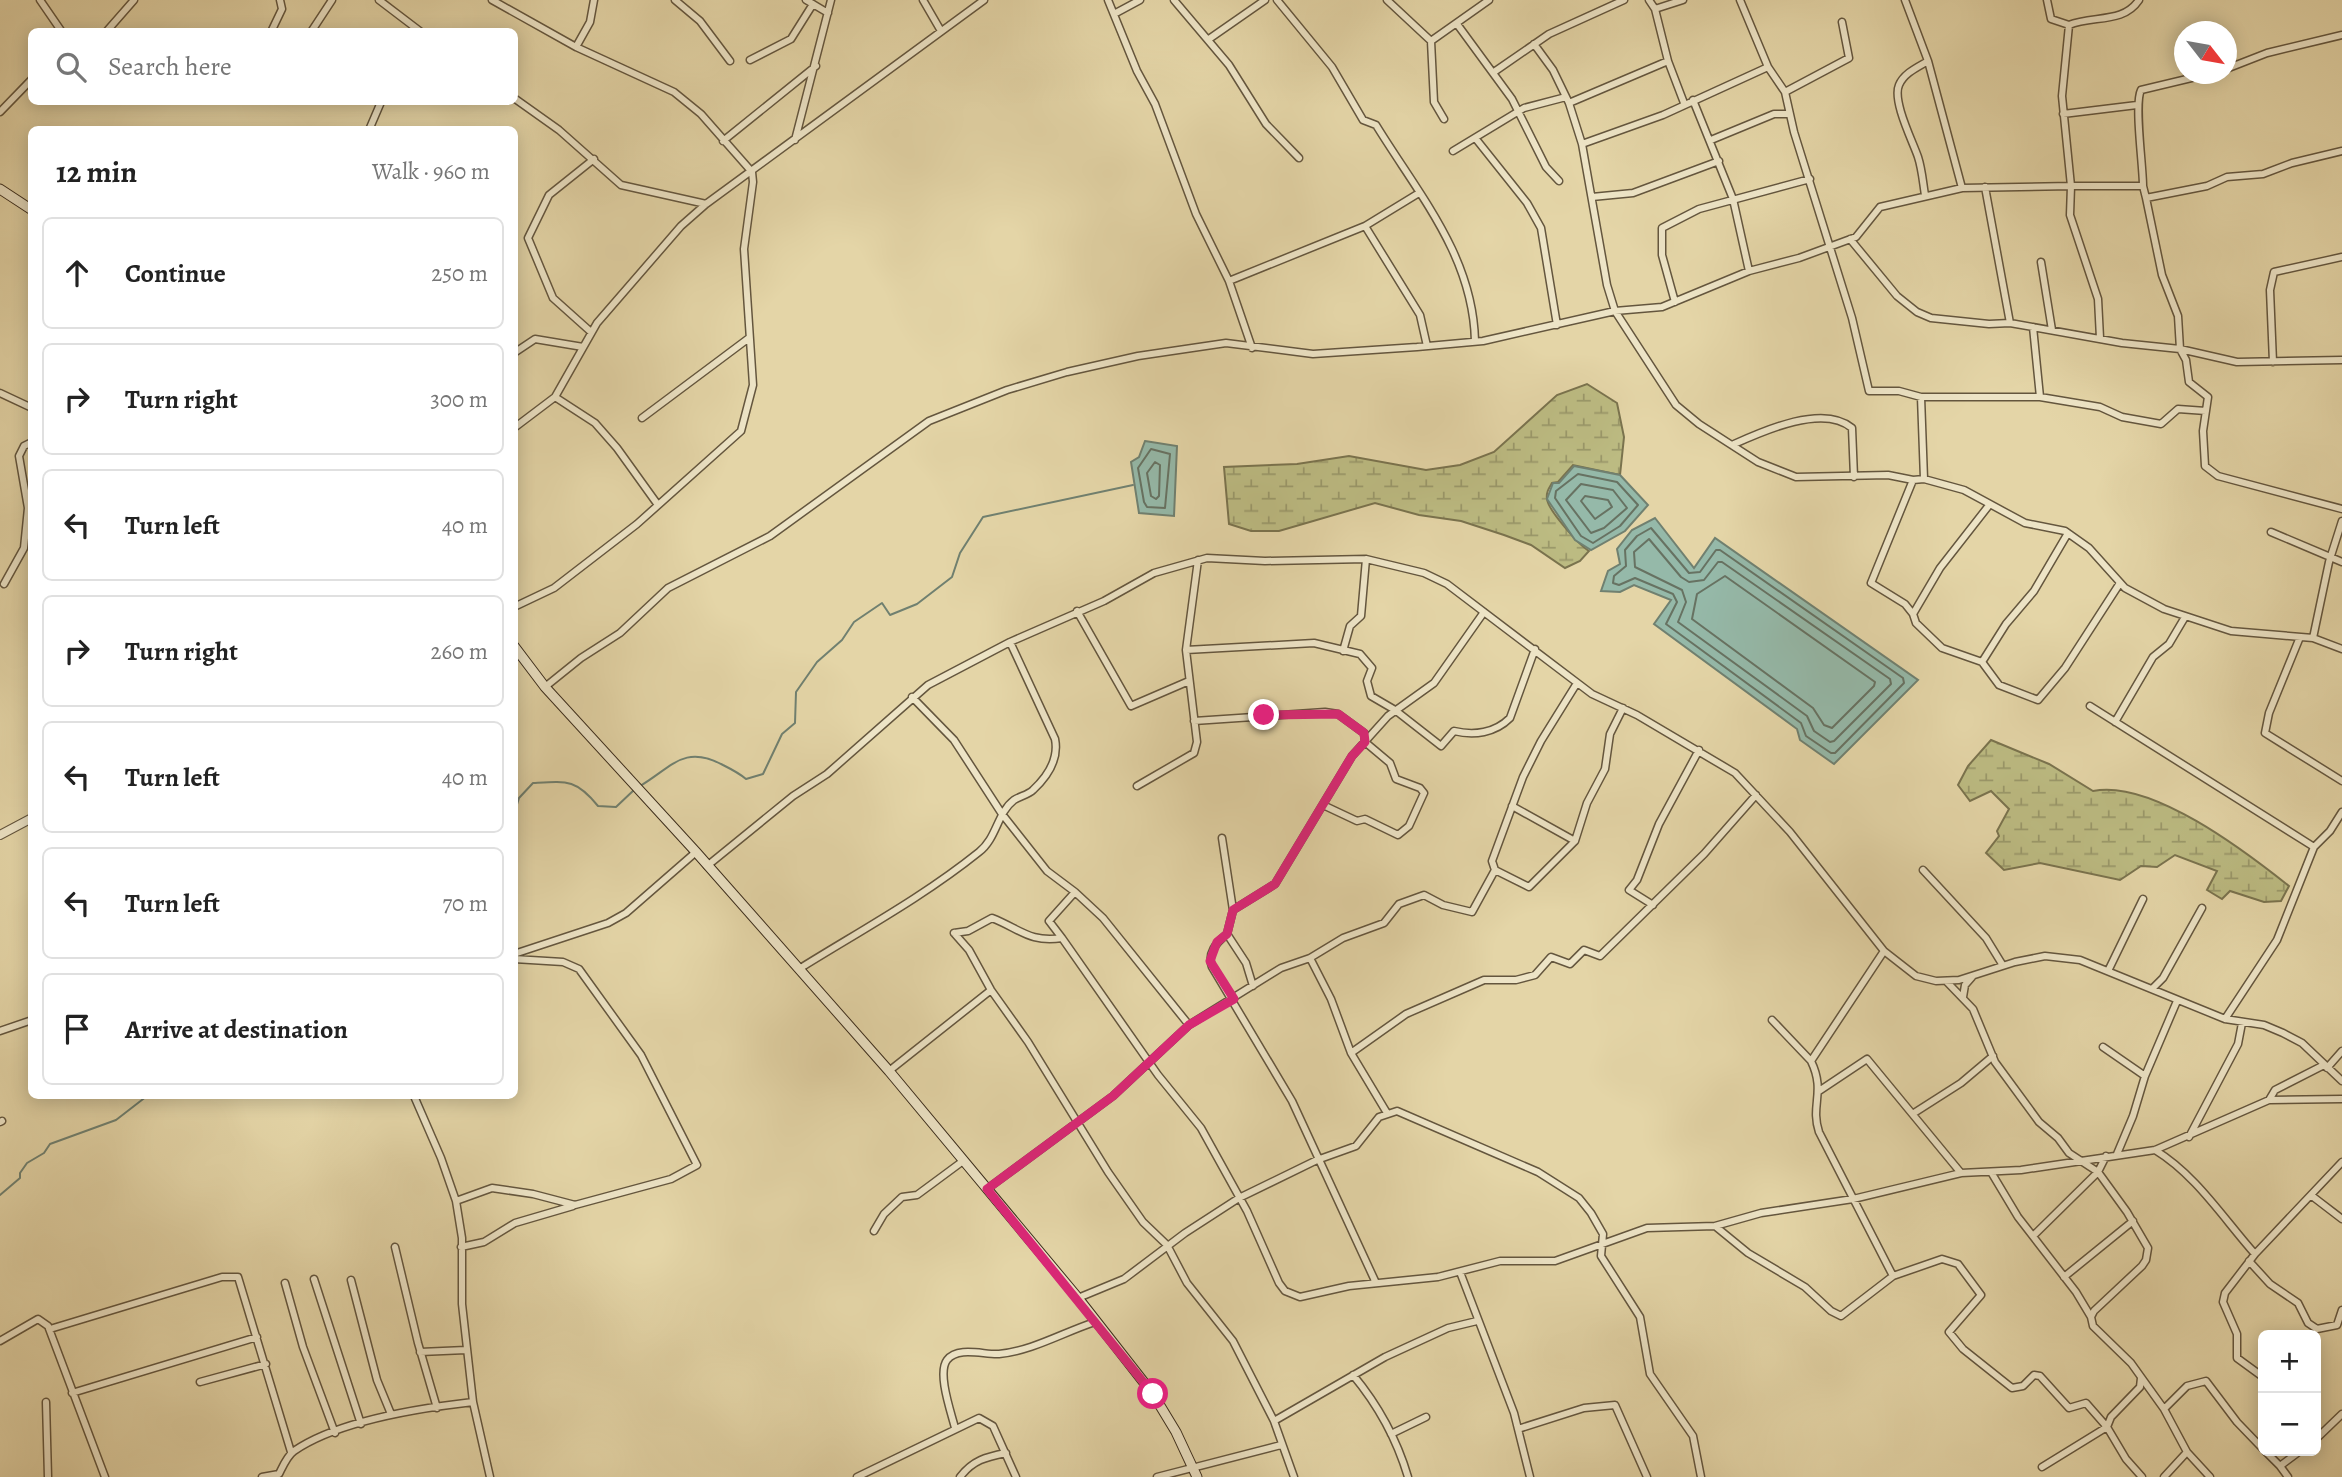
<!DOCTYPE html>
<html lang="en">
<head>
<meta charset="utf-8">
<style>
  body { margin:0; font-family:Alegreya,serif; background:#f6f6f6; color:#222 }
  .controls { position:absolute; right:21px; bottom:21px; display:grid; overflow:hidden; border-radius:10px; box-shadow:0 4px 18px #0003 }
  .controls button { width:63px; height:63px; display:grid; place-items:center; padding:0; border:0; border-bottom:2px solid #e0e0e0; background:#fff; color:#222; font:35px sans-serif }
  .compass { position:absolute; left:2174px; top:21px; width:63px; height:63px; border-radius:50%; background:#fff; box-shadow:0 4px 18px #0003; rotate:121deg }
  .stop { position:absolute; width:21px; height:21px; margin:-16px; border:5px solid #db2777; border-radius:50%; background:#fff }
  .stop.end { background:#db2777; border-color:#fff; box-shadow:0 2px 7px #0008 }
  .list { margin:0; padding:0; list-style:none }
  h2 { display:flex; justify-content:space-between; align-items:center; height:91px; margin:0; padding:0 28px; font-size:30px }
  h2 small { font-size:23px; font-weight:400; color:#767676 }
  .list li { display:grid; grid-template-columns:46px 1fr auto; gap:21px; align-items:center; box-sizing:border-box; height:112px; margin:0 14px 14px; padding:0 14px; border:2px solid #e0e0e0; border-radius:10px }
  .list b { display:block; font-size:26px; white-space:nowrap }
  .list em { font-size:23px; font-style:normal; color:#767676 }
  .icon { flex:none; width:38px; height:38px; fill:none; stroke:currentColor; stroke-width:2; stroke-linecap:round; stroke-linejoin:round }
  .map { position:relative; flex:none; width:2342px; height:1477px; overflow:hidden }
  .search { position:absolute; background:#fff; box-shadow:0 4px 18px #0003; left:28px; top:28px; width:490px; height:77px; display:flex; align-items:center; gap:18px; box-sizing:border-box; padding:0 24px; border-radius:10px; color:#767676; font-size:26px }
  .panel { position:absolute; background:#fff; box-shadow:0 4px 18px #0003; left:28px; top:126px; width:490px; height:973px; border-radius:10px }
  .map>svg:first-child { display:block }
</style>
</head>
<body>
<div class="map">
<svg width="2342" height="1477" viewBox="0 0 2342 1477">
  <defs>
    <pattern id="wetland-marsh" width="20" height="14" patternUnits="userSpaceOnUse" patternTransform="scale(1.75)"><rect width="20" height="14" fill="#bcbb82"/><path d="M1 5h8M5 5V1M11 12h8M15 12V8" fill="none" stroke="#9a986a"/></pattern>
  </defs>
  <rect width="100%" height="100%" fill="#e4d5a7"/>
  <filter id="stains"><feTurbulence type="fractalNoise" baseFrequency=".00286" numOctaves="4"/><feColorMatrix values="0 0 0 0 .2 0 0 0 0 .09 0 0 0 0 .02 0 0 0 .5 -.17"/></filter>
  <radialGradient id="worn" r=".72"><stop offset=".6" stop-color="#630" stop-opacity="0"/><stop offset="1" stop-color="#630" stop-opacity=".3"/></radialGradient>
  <!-- wetland -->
  <path fill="url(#wetland-marsh)" stroke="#7a734e" stroke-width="2" d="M1587 384 1617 403 1624 437 1620 475 1573 465 1558 482 1552 483C1549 488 1546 492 1547 499 1548 510 1579 545 1589 551L1580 561 1565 568 1531 545 1504 535 1461 521 1419 515 1375 503 1279 531H1251L1229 524 1224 467 1297 464 1349 456 1426 470 1460 465 1494 452 1557 395Z
    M1991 740 2049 764 2093 791C2151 779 2245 851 2289 886L2281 901 2264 902 2230 891 2222 899 2207 890 2217 871 2175 855 2157 867 2141 866 2120 880 2040 863 2004 870 1986 853 1999 836 1997 831 2009 809 1991 791 1970 801 1958 785 1968 766Z"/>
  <!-- water -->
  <path fill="#95b9a9" stroke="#708070" stroke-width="2" d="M1145 441 1177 446 1174 516 1139 513 1131 462 1139 457Z
    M1574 466 1620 475 1648 505 1625 531 1591 550 1575 540 1547 499 1553 483H1559Z
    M1655 518 1694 568 1715 538 1918 680 1834 764 1800 740 1797 729 1654 624 1671 600 1634 585 1620 592 1601 591 1608 571 1620 564 1617 549 1632 530Z"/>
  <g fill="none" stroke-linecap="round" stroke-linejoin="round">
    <!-- shore -->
    <path stroke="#677262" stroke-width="2" d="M1151 449 1170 454 1165 508 1147 507 1144 502 1138 468Z
      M1155 462 1160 465 1159 496 1156 499 1151 496 1147 473Z
      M1578 474 1617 482 1638 505 1620 526 1593 543 1581 536 1555 498 1556 491Z
      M1581 484 1613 490 1627 508 1604 528 1591 533 1566 500Z
      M1585 496 1608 500 1612 507 1595 519 1581 501Z
      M1651 528 1689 573 1700 572 1716 550H1720L1903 678 1904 683 1835 753H1831L1806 736 1801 723 1666 624 1677 602 1673 594 1635 578 1619 585 1613 583 1614 576 1626 566 1625 550 1637 536Z
      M1649 539 1681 577 1689 582 1704 580 1718 562H1722L1890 679 1891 684 1834 741 1830 742 1814 731 1807 716 1678 622 1686 602 1682 590 1635 567 1634 552Z
      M1725 576 1875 682 1874 686 1832 728 1824 725 1813 708 1692 619 1697 594Z"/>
    <!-- stream -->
    <path stroke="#708070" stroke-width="2" d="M640 786C672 767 684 744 723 765 731 769 739 773 746 779L763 774 782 734 795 723 796 692 817 662 842 640 854 622 882 603 890 615 917 604 952 577 960 553 983 517 1133 485
      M514 814 519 798 533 783C567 781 576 779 598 806L616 807 635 789
      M0 1195 20 1178V1173L27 1163 44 1153 50 1144 116 1120 147 1096"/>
    <!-- minor casing -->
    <g stroke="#64563e" stroke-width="9">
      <path id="minor" d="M40 0 62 32
        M379 0 421 32
        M492 0 576 47 674 92 701 114 752 172 753 182 744 249 753 385 741 431 637 524 554 588 514 607
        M675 0 700 21 730 61
        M806 0 828 13
        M923 0 941 31
        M1108 0 1137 71 1155 104 1196 214 1229 281 1252 348
        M1174 0 1229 65 1266 124 1299 158
        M1277 0 1332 67 1363 120 1376 125C1419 195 1473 256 1475 341
        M1387 0 1431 41 1434 102 1444 119
        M1649 0 1655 9 1668 61 1684 103
        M1740 0 1768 67 1785 92 1794 132 1852 318 1869 391H1899L1921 397H2040
        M1905 0 1928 61 1962 188
        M2047 0 2051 19 2069 25
        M1655 9 1683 0
        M1114 14 1140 0
        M1457 24 1512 99 1546 167 1559 181
        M106 32 134 0
        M271 32 282 9 280 0
        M311 32 332 0
        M1209 39 1265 0
        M1431 41 1489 0
        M1534 44 1553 70 1569 103 1582 144 1607 285 1615 311 1676 405 1699 424 1758 462 1796 477 1888 475 1913 480 1924 479 1964 490 2025 523 2065 531 2089 548 2125 588 2164 609 2231 631 2313 638 2342 649
        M576 47 590 22 594 0
        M750 60 791 39 813 4
        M2226 69 2267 53 2342 35
        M1494 72 1549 34 1624 0
        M1785 92 1849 58 1842 22
        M514 98 559 130 621 185 706 204
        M1693 100 1733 199 1749 271
        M1569 103 1668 61
        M0 112 32 79
        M2063 114 2137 105
        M369 130 381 102
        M1476 139 1527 203 1541 228 1557 325
        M795 140 831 0
        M1711 140 1774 114H1790
        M723 141 816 66
        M1582 144 1663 115 1768 67
        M1453 151 1524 108 1566 97
        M2143 186C2143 165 2134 104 2141 90L2208 74
        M1985 187 2010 323
        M1925 195C1923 183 1922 169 1918 157 1913 142 1892 101 1899 85 1904 73 1918 67 1928 61
        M1592 197 1633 193 1719 161
        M2146 198 2162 275 2178 316 2180 349 2186 360 2189 382 2208 397 2203 431 2205 466 2218 476 2342 509
        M1365 226 1420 315 1427 346
        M1850 239 1897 296 1917 312 1931 318 1989 324 2010 323 2122 343 2180 349 2237 362 2342 360
        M2041 262 2052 330
        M1229 281 1365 226 1419 193
        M1675 302 1662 255V228L1699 209 1810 179
        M2033 327 2040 397 2100 407 2122 417 2161 424 2178 409 2206 411
        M591 332 553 298 528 238 549 195 594 159
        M2100 338 2098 299 2070 215 2071 186H2143L2146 198 2207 186 2227 177 2263 174 2292 163 2342 151
        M514 353 535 339 583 347
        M2273 362 2270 290 2274 272 2342 257
        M0 393 32 408
        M555 397 595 423 617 448 658 505
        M1921 397 1924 479
        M642 418 749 338
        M514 428 555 397 597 323 681 226 706 204 984 0
        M1732 445C1761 432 1823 403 1852 428L1854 477
        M1990 504 1940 568 1913 614 1916 623 1942 648 1982 662 1999 685 2038 700 2065 668 2120 583
        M2271 532 2342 562
        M4 584 24 548 28 508 19 456 24 446 32 442
        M1077 611 1131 706 1189 681
        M1913 614 1905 604 1871 583 1913 480
        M2300 637 2269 713 2265 733 2342 781
        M2313 638 2329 562 2342 521
        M1186 650 1314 643 1360 654 1372 668 1367 681 1371 696 1395 710 1441 746 1454 731C1474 736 1495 733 1510 718L1535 649
        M1343 651 1350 626 1361 616 1366 559
        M1982 662 2006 624 2034 591 2068 533
        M1577 683 1541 741 1523 777 1492 861 1495 870 1529 887 1575 841 1587 803 1605 769 1610 734 1623 708
        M545 687 581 658 620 633 668 588 770 536 929 421 1007 390 1067 372 1138 356 1226 343 1313 354 1417 347 1483 341 1615 311 1662 307 1749 271 1799 258 1856 237 1880 207 1962 188 2071 186 2062 96 2069 25C2093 15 2123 24 2139 0
        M912 697 954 740 1002 814 1047 871 1075 892 1103 918 1189 1025
        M2090 706 2314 847
        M1194 721 1325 712 1338 714 1364 733 1365 742 1390 763 1396 779 1420 788 1424 793 1409 826 1398 835 1365 819 1357 821 1323 805
        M2115 722 2153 657 2169 644 2185 617
        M1137 786 1194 753 1197 742 1186 650 1198 560
        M1512 806 1575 841
        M1222 838 1233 910 1227 934 1246 963 1253 986
        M707 866 793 796 827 774 928 685 1010 642 1104 601 1154 573 1207 558 1265 561 1366 559 1424 573 1447 584 1592 694 1637 715 1735 773 1790 832 1884 951 1916 976 1936 981 1959 980 2015 962 2045 956 2080 960 2225 1019 2264 1025 2283 1033 2302 1043 2342 1081
        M1923 870 1986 938 2002 964
        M1653 905 1629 890 1637 880 1659 824 1699 750
        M1233 910 1275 884 1352 756 1388 716 1434 683 1484 612
        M954 933 968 931 992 918C1020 929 1030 943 1062 938L1158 1075 1201 1128 1247 1211 1279 1283 1285 1291 1300 1297 1349 1286 1438 1277 1500 1261H1555L1647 1228 1715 1226 1748 1253 1805 1287 1831 1311 1841 1316 1893 1276 1942 1259 1958 1264 1981 1295 1949 1332 1963 1349 2012 1388 2023 1386 2034 1375 2040 1376 2069 1408 2086 1403 2107 1427 2042 1467
        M954 933 969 950 991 990 1028 1042 1108 1172 1143 1222 1167 1245 1187 1283 1233 1341 1274 1421 1294 1477
        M1227 934C1216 943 1207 953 1212 967L1292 1101 1376 1283
        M1062 938 1049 921 1075 892
        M1884 951 1811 1061C1826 1092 1810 1105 1819 1132L1893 1276
        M514 954 608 923 626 913 696 852
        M1310 958 1331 999 1351 1053 1387 1113
        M799 969C860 931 923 897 979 852 997 838 997 813 1014 800 1020 796 1028 795 1033 790 1048 776 1059 759 1055 739L1010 642
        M2109 969 2143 899
        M1946 981 1973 1009 1995 1062 2039 1122 2058 1138 2069 1153 2098 1172 2127 1212 2148 1248 2146 1260 2142 1266 2094 1311 2091 1317
        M2152 989 2163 978 2202 908
        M1963 997 1965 985 1972 977
        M2225 1019 2277 940 2314 847 2330 831 2342 812
        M1772 1020 1811 1061
        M0 1031 32 1020
        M2103 1047 2145 1076
        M1351 1053 1406 1014 1484 980H1516L1535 975 1551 957 1570 964 1584 950 1600 956 1704 854 1756 795
        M2327 1068 2342 1051
        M889 1071 991 990
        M1819 1091 1867 1059 1961 1173
        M2269 1100 2275 1090 2324 1065
        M1914 1113 1961 1083 1993 1056
        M0 1122 2 1121
        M2189 1137 2238 1044 2242 1023
        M2155 1150C2196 1175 2223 1218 2255 1254
        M2117 1154 2133 1116 2145 1076 2177 1001
        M1991 1172 2018 1217 2076 1292 2091 1317 2093 1326 2131 1363 2164 1409
        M987 1189 1113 1096 1189 1025 1281 968 1310 958 1343 938 1384 923 1399 904 1424 895 1443 905 1472 912 1495 870
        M2312 1196 2342 1219
        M456 1201 492 1188 533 1194 575 1205 671 1179 697 1165 641 1055 579 969 563 962 514 959
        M1715 1226 1761 1213 1853 1199 1961 1173 2021 1170 2155 1150 2269 1100 2342 1099
        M874 1231 884 1214 902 1197 917 1195 963 1161
        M2033 1236 2098 1172 2106 1156
        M395 1247 418 1343 437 1408
        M461 1247 484 1242 515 1223 573 1206
        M2249 1261 2270 1284 2298 1303 2308 1323 2317 1329 2337 1325 2342 1310
        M1460 1272 1514 1413 1530 1477
        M2064 1277 2133 1221
        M314 1279 361 1424
        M351 1280 377 1380 391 1414
        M285 1283 303 1347 335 1433
        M1078 1298 1124 1279 1185 1233 1239 1198 1317 1160 1356 1146 1379 1117 1397 1111 1538 1172 1579 1198 1591 1213 1603 1234 1601 1256 1640 1317 1650 1374 1693 1436 1701 1477
        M50 1329 222 1277H238L291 1452
        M0 1341 38 1319 48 1326 105 1477
        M420 1352 466 1350
        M1353 1375C1378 1405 1397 1440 1408 1477
        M2263 1377 2237 1358V1334L2223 1302 2225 1293 2255 1254 2342 1162
        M2141 1378 2140 1387 2111 1417 2107 1427 2126 1459 2142 1477
        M200 1382 266 1364
        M72 1393 257 1337
        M46 1402 48 1477
        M473 1402 490 1477
        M1274 1421 1385 1357 1448 1328 1477 1321
        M955 1428C951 1412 937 1373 947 1360 958 1346 984 1355 999 1354 1032 1351 1064 1332 1095 1322
        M1518 1429 1584 1408 1615 1405 1647 1477
        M1391 1434 1426 1417
        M2316 1439 2342 1414
        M2265 1451 2280 1466 2300 1451
        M2187 1452 2210 1477
        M2280 1466 2288 1477
        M262 1477 279 1474C283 1466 287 1456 294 1451 339 1420 420 1408 473 1402L462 1304V1238L456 1201 441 1158 414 1096
        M857 1477 979 1418 993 1426 1016 1477
        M960 1477C973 1460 986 1457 1006 1453
        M1157 1477 1281 1445
        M2164 1477 2187 1452 2164 1409 2187 1386 2206 1381 2237 1422 2263 1449"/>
    </g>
    <!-- tertiary casing -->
    <g stroke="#64563e" stroke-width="10">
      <path id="tertiary" d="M0 835 32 818"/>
    </g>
    <!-- secondary casing -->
    <g stroke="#392b1b" stroke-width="11">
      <path id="secondary" d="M0 189 32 210
        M514 646 545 687 696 852 889 1071 1078 1298 1153 1394 1176 1432 1197 1477"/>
    </g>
    <!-- minor -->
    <use href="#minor" stroke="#ede4c6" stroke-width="6"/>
    <!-- tertiary -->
    <use href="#tertiary" stroke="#ede4c6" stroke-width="8"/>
    <!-- secondary -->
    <use href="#secondary" stroke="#ede4c6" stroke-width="9"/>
  </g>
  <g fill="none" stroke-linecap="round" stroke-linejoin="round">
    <!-- route -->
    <path stroke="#db2777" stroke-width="9" d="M1153 1394 987 1189 1113 1096 1189 1025 1234 999 1210 961 1217 942 1227 934 1233 910 1275 884 1352 756 1365 742 1364 733 1338 714 1264 715"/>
  </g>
  <rect width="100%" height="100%" filter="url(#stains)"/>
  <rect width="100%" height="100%" fill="url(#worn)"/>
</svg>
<div class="controls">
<button>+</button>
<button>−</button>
</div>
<svg class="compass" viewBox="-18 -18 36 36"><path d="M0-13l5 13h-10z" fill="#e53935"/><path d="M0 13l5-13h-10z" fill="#767676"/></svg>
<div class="stop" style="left:1153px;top:1394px"></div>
<div class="stop end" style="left:1264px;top:715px"></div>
<div class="search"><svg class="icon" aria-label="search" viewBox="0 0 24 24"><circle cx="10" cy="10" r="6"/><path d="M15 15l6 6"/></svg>Search here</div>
<section class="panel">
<h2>12 min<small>Walk · 960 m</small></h2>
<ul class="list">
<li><svg class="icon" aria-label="ahead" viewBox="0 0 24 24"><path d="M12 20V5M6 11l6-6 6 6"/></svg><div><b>Continue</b></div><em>250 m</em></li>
<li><svg class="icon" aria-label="right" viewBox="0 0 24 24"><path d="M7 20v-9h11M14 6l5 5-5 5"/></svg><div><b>Turn right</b></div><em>300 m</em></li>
<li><svg class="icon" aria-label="left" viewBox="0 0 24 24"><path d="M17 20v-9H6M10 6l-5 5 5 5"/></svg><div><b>Turn left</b></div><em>40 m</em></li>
<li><svg class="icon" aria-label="right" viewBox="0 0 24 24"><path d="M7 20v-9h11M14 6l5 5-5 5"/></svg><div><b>Turn right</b></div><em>260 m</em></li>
<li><svg class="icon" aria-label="left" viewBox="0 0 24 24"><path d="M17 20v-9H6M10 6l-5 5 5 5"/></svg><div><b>Turn left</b></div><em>40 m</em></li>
<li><svg class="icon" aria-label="left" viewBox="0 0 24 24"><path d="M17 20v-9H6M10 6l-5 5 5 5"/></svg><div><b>Turn left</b></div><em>70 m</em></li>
<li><svg class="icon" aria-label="arrive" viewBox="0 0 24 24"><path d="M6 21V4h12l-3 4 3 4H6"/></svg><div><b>Arrive at destination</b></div></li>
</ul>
</section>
</div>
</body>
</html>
